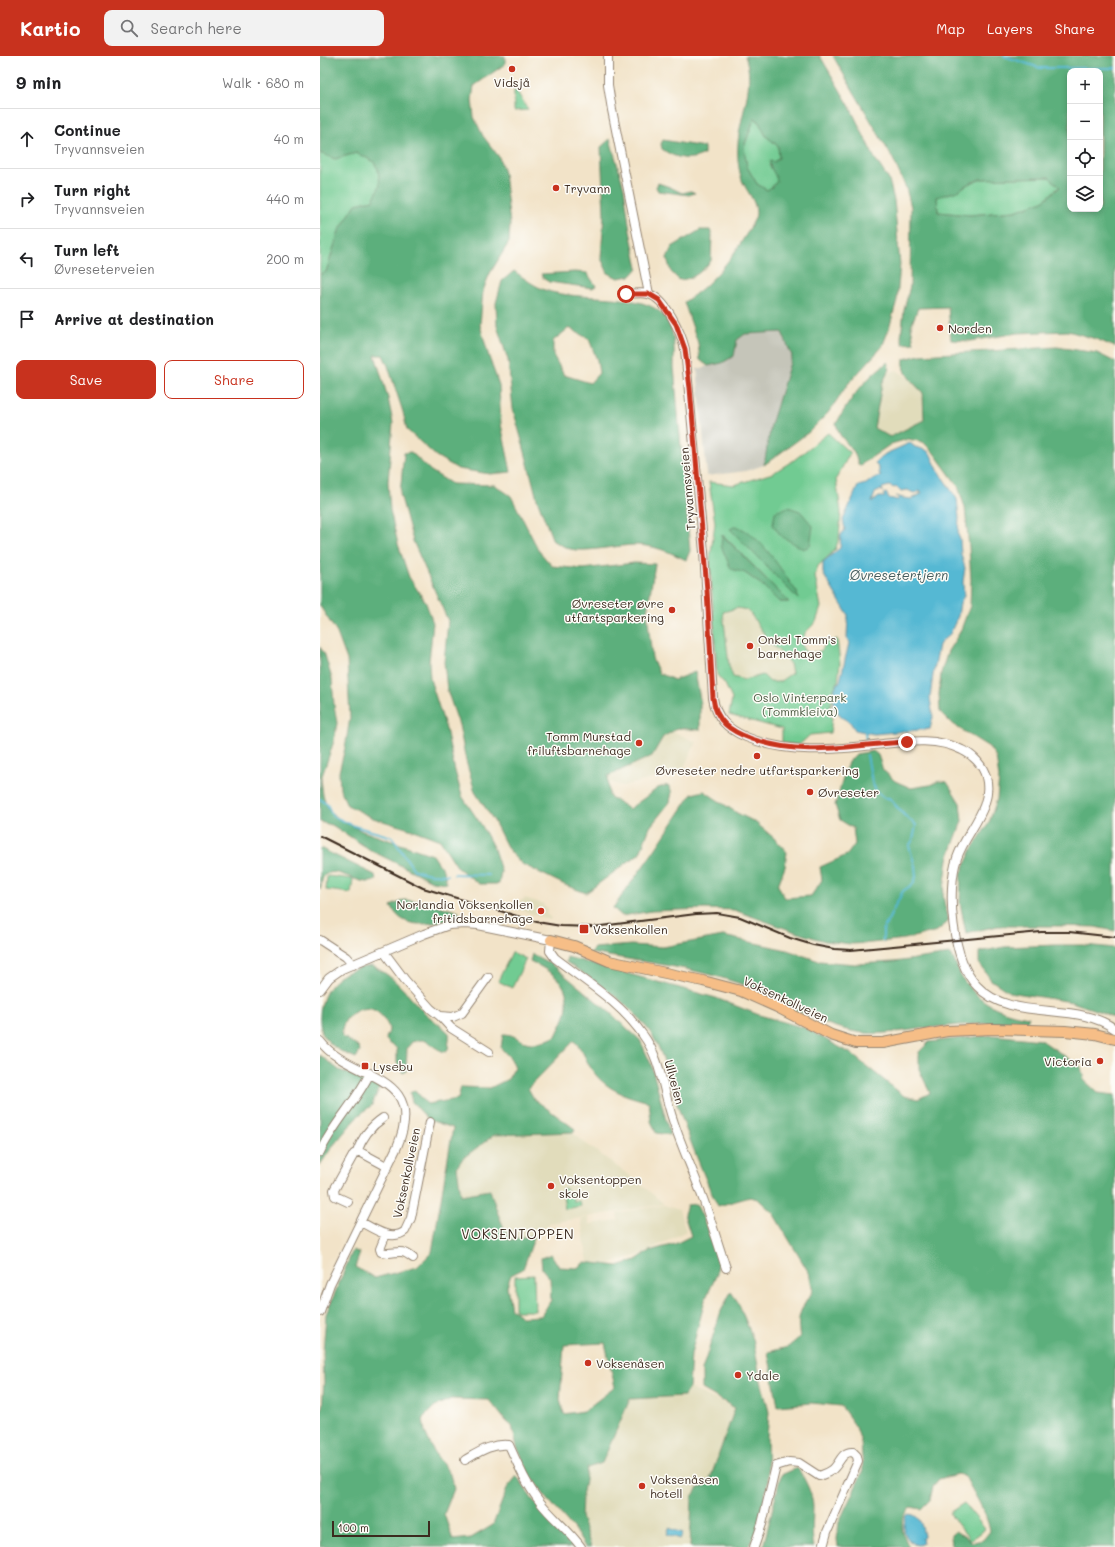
<!DOCTYPE html>
<html lang="en">
<head>
<meta charset="utf-8">
<style>
  body { margin:0; font-family:Mali,sans-serif; background:#f2f2f2; color:#202124 }
  .controls { position:absolute; right:12px; top:12px; display:grid; overflow:hidden; border-radius:8px; box-shadow:0 2px 6px #0003 }
  .controls button { width:36px; height:36px; display:grid; place-items:center; padding:0; border:0; border-bottom:1px solid #e0e0e0; background:#fff; color:#202124; font:20px sans-serif }
  .scale { position:absolute; left:12px; bottom:10px; width:98px; box-sizing:border-box; padding-left:4px; border:2px solid #3b2a1e; border-top:0; font-size:11px; line-height:14px; white-space:nowrap; color:#3b2a1e; -webkit-text-stroke:3px #fdfcf7; paint-order:stroke }
  .stop { position:absolute; width:12px; height:12px; margin:-9px; border:3px solid #c8321e; border-radius:50%; background:#fff }
  .stop.end { background:#c8321e; border-color:#fff; box-shadow:0 1px 4px #0008 }
  .list { margin:0; padding:0; list-style:none }
  h2 { display:flex; justify-content:space-between; align-items:center; height:52px; margin:0; padding:0 16px; font-size:17px }
  h2 small { font-size:13px; font-weight:400; color:#757577 }
  .list li { display:grid; grid-template-columns:26px 1fr auto; gap:12px; align-items:center; box-sizing:border-box; height:60px; padding:0 16px; border-top:1px solid #e0e0e0 }
  .list b { display:block; font-size:15px; white-space:nowrap }
  .list p { margin:0; font-size:13px; white-space:nowrap; color:#757577 }
  .list em { font-size:13px; font-style:normal; color:#757577 }
  .actions { display:flex; gap:8px; padding:12px 16px }
  .actions a { flex:1; padding:9px 0; border:1px solid #c8321e; border-radius:8px; text-align:center; font-size:14px; color:#c8321e }
  .actions .main { background:#c8321e; color:#fff }
  .icon { flex:none; width:22px; height:22px; fill:none; stroke:currentColor; stroke-width:2; stroke-linecap:round; stroke-linejoin:round }
  .map { position:relative; flex:none; width:795px; height:1491px; overflow:hidden }
  header { display:flex; align-items:center; gap:24px; box-sizing:border-box; height:56px; padding:0 20px; background:#c8321e; color:#fff }
  header strong { font-size:19px }
  nav { display:flex; gap:22px; margin-inline-start:auto; font-size:14px }
  .search { width:280px; height:36px; background:#f2f2f2; display:flex; align-items:center; gap:10px; box-sizing:border-box; padding:0 14px; border-radius:8px; color:#757577; font-size:15px }
  main { display:flex }
  aside { flex:1; background:#fff }
  .map>svg:first-child { display:block }
</style>
</head>
<body>
<header>
<strong>Kartio</strong>
<div class="search"><svg class="icon" aria-label="search" viewBox="0 0 24 24"><circle cx="10" cy="10" r="6"/><path d="M15 15l6 6"/></svg>Search here</div>
<nav><a>Map</a><a>Layers</a><a>Share</a></nav>
</header>
<main>
<aside>
<h2>9 min<small>Walk · 680 m</small></h2>
<ul class="list">
<li><svg class="icon" aria-label="ahead" viewBox="0 0 24 24"><path d="M12 20V5M6 11l6-6 6 6"/></svg><div><b>Continue</b><p>Tryvannsveien</p></div><em>40 m</em></li>
<li><svg class="icon" aria-label="right" viewBox="0 0 24 24"><path d="M7 20v-9h11M14 6l5 5-5 5"/></svg><div><b>Turn right</b><p>Tryvannsveien</p></div><em>440 m</em></li>
<li><svg class="icon" aria-label="left" viewBox="0 0 24 24"><path d="M17 20v-9H6M10 6l-5 5 5 5"/></svg><div><b>Turn left</b><p>Øvreseterveien</p></div><em>200 m</em></li>
<li><svg class="icon" aria-label="arrive" viewBox="0 0 24 24"><path d="M6 21V4h12l-3 4 3 4H6"/></svg><div><b>Arrive at destination</b></div></li>
</ul>
<div class="actions"><a class="main">Save</a><a>Share</a></div>
</aside>
<div class="map">
<svg width="795" height="1491" viewBox="0 0 795 1491">
  <rect width="100%" height="100%" fill="#fdfcf7"/>
  <filter id="ink" filterUnits="userSpaceOnUse"><feTurbulence type="fractalNoise" baseFrequency=".025" numOctaves="2"/><feDisplacementMap in="SourceGraphic" scale="8" xChannelSelector="R" yChannelSelector="G"/><feConvolveMatrix kernelMatrix="1 2 1 2 8 2 1 2 1" color-interpolation-filters="sRGB"/></filter>
  <filter id="wash" filterUnits="userSpaceOnUse"><feTurbulence type="fractalNoise" baseFrequency=".012" numOctaves="4" result="noise"/><feDisplacementMap in="SourceGraphic" scale="16" xChannelSelector="R" yChannelSelector="G"/><feGaussianBlur stdDeviation="0.9" result="paint"/><feColorMatrix in="noise" values="0 0 0 0 0 0 0 0 0 0 0 0 0 0 0 0 0 1.4 0 .05"/><feComposite in="paint" operator="in"/></filter>
  <g filter="url(#wash)">
    <rect width="100%" height="100%" fill="#f2e3c8"/>
    <!-- built -->
    <path fill="#e1dcbb" d="M576 314 587 321 603 337 604 364 570 382 554 372 562 328 566 319Z
      M417 552 428 554 450 587 458 594 470 608 472 617 459 626H450L443 619 424 624 413 621 409 610 403 556Z
      M326 663 376 686 362 716 303 730 284 724Z
      M205 842 224 848 223 850 227 851 226 858 231 862 230 864 198 853 195 854 199 846Z
      M253 1076 257 1081 318 1126 344 1148 230 1167 215 1179 189 1184 178 1158 170 1135 141 1139 137 1111 143 1102 174 1079Z
      M344 1149 359 1154 366 1175 322 1198 269 1213 261 1163 268 1161 270 1168 298 1164 297 1157Z
      M369 1332 415 1352 388 1429 378 1432 372 1441 370 1491H271L261 1461 262 1441 267 1412 282 1407 310 1343 364 1340Z"/>
    <!-- industrial -->
    <path fill="#c5c5b9" d="M462 276 472 300 452 369 444 409 426 415 387 420 377 313 401 307 417 284 425 278Z"/>
    <!-- green -->
    <path fill="#71cb92" stroke="#567a58" fill-rule="evenodd" d="M194 34H196L208 54 194 55Z
      M434 63 438 64 446 80 458 90 459 102 449 109 456 120 457 125 452 131 447 134 437 128 427 111 424 91Z
      M0 97 15 103 36 97 53 105 58 113 61 129 53 144 36 148 19 175 6 216 0 218Z
      M730 121 740 130 723 145 695 155 650 159 618 156 617 141 638 135 646 129 660 123Z
      M508 377 530 397 516 423 521 456 519 483 515 494 498 510 495 520 501 551 496 566 485 577 482 588 484 595 489 597 501 595 506 587 517 583 520 607 518 626 513 634V642L509 654 512 662 510 677 490 679 479 689 462 687V673L409 659 412 643 405 628 397 619 390 503 395 467 389 426 414 429 453 417 474 404ZM403 479 468 545V546H459L442 529 425 517ZM417 552 428 554 450 587 458 594 470 608 472 617 459 626H450L443 619 424 624 413 621 409 610 403 556Z
      M7 820 33 823 31 837 6 834Z
      M192 896 206 903 192 932 178 925Z
      M242 1133H246L248 1138 252 1137 253 1145H259L261 1150 245 1153Z
      M214 1219 215 1255H195V1220Z
      M644 1447 665 1473 650 1484 629 1457Z"/>
    <!-- forest -->
    <path fill="#5caf7c" stroke="#4c6c4d" fill-rule="evenodd" d="M0 0H185V8L154 30 152 44 154 61 163 80 179 101 184 117 190 168 189 186 169 219 163 235 160 269 169 301 179 329 181 368 191 416 170 418 138 413 116 400 87 374 83 356 68 310 63 299H55L68 342 73 367 68 426 70 454 78 488 89 521 106 547 113 567 109 606 110 623 126 673 135 715 142 740 162 770 174 793 181 815 179 828H159L138 812 120 784 96 775 53 762 27 749 20 733 19 716 25 692 30 662 27 604 17 577 0 550V218L6 216 19 175 36 148 53 144 60 129 58 113 53 105 36 97 15 103 0 97Z
      M425 0H500L529 49 554 101 569 124 574 144 580 208 577 244 569 273 562 291 528 328 508 357 489 376 444 409 451 369 472 300 462 276 425 278 417 284 414 300 402 307 388 310 380 304 378 287 364 246C391 229 411 204 427 177 430 171 436 163 436 157 436 144 426 135 422 124 418 112 417 99 418 87 420 58 436 29 425 0ZM434 63 438 64 446 80 458 90 459 102 454 106 450 105C449 112 456 118 457 125L452 131 447 134 437 128 427 111 424 91Z
      M513 0H795V291L776 283 748 275 697 277 651 285 631 284 628 251 598 252 591 270 594 287 583 288 581 281 584 254 590 230 591 151 586 132 573 103ZM750 15H780V153H750ZM729 121 740 131 723 145 695 155 650 159 618 156 617 141 638 135 646 129 660 123Z
      M290 83 304 132 310 175 318 212 311 220 298 222 288 217 281 202 284 158 281 91Z
      M343 84 384 91V98C370 106 354 102 342 93L341 88Z
      M338 127 350 131 362 137 371 135 375 137 369 139 338 135 336 131Z
      M380 174H390L392 179 391 205C381 216 374 223 359 224L351 216 347 202 352 191Z
      M194 215C204 222 214 230 225 234 257 246 325 234 345 261 356 275 354 295 354 311L370 495 366 504C350 496 333 489 315 489 299 489 264 497 250 493 244 491 238 487 233 485L217 443 205 396 193 353 188 304 177 270 176 247 182 225ZM249 272 269 283 277 304 279 317 270 327 244 319 233 299V285Z
      M255 216 267 217 276 230 272 232 229 226 224 223 221 218Z
      M737 291 777 297 795 306V875L775 871 741 870H678L646 877 640 847 641 818 652 793 669 767 677 743 679 722 676 701 669 691 632 668 620 656 619 639 621 617 628 595 640 576 650 550 651 524 649 491 645 452 638 430 614 397 603 386 588 383 571 388 539 410 534 396 520 379 516 368C529 344 545 322 568 306L569 314 562 328 554 372 570 381 604 364 603 337C593 326 582 318 584 303L600 299Z
      M91 396 111 415 132 428 175 429 191 440 219 495 232 510 263 513 314 507 335 508 327 556 332 602 339 617 354 624 375 616 380 643V674L358 672 343 681 332 700 288 720 289 740 309 753 338 732 348 729 352 736 350 746 330 771 320 797 266 837 245 829 202 808 188 793 174 765 155 736 146 705 139 669 127 634 124 606 128 565 93 485 80 438 84 397Z
      M468 451 480 455 493 470 490 490 483 493 461 480 453 469 455 456Z
      M416 470C442 479 461 515 477 536L478 543 410 473Z
      M402 479 469 546H459L442 529 425 517 411 513 401 490Z
      M0 591 5 599 12 623 14 649 17 667 14 685 1 723 3 739 9 755 22 765 42 775 113 799 123 814 127 827 112 825 52 795 12 769 0 766Z
      M553 695 558 699 563 714 575 725 591 732 610 729 619 725 627 726 640 747 642 765 628 803 623 840 628 866 617 875 585 883 551 887 531 888 505 885 481 878 414 854 385 853 332 855 302 860 293 852 334 795 372 738 384 735 417 757 435 766 455 783 467 796 465 811 458 829 465 842 491 840 502 824 500 811 527 799 535 788 533 772 520 764 515 749 528 706 536 698Z
      M0 792 55 819 56 824C42 833 17 809 5 819 1 822 2 829 0 833Z
      M84 844 106 846 139 856 136 862C113 867 84 877 71 850Z
      M403 880 467 894 499 905 535 908 574 906 630 898C636 905 637 914 642 922 659 947 681 957 709 961L706 966C676 967 646 968 616 971 592 973 567 979 544 977 498 972 460 942 418 927 372 911 317 905 270 897L274 892 311 889 343 891Z
      M736 889H764L795 892V962L781 956 752 946 689 936 671 924 659 907V896L684 891Z
      M212 898 231 908 287 954 320 984 331 1008 350 1079 336 1077 331 1065 329 1046C307 1040 287 1035 272 1014 266 1005 263 993 254 985L208 1032 214 1043 255 1073 253 1076 174 1079 143 1102 137 1111 141 1139 170 1134 178 1158 189 1184 215 1179 203 1213 191 1219 187 1230 191 1253 202 1261 221 1260 231 1244 230 1222 222 1213 221 1202 231 1198 239 1211 257 1212 265 1206 298 1210 316 1204 329 1195 355 1188 371 1180 364 1158 367 1149 376 1148 382 1160 398 1203 397 1218 385 1244 371 1298 369 1332 364 1340 310 1343 282 1407 267 1412 262 1441 261 1461 271 1491H265L254 1473 225 1440 209 1418 197 1391 192 1370 186 1365 169 1344 131 1343 115 1350 103 1362 105 1376 114 1396 130 1418 134 1433 124 1458 133 1484 151 1482 173 1469 187 1432 197 1420 212 1443 256 1491H0V1357L2 1354 4 1326 3 1297 6 1258 33 1194 40 1197 35 1211 55 1222 97 1211 112 1196 133 1072 109 1064 92 1046 90 1037 95 1034 107 1048 138 1043 141 1031 170 1032 188 1023 195 1011 191 1003 181 992 183 978C192 978 195 981 203 985 214 990 226 985 236 980 239 973 243 966 245 960 254 929 234 917 210 905ZM285 1287 295 1331 264 1355 244 1358 240 1344 244 1289Z
      M247 901 396 942 439 959 485 972 530 997 584 1040 598 1043 610 1037 599 1013V996L609 986 672 979 721 984 761 1011 764 1024 778 1037 795 1039V1491H632L631 1479 636 1475 653 1486 663 1484 670 1475C666 1454 654 1439 645 1420L637 1418 619 1423 613 1430 610 1444 601 1453 591 1451C578 1465 581 1475 589 1491H518L517 1483 519 1466 543 1415 541 1386 536 1371 521 1350 491 1347 458 1350 448 1296 468 1291 480 1281C476 1259 481 1253 493 1235L489 1217 453 1157 438 1143 430 1141 398 1150 391 1136C379 1107 367 1078 357 1048 349 1025 345 1000 332 979 312 948 276 926 246 906Z
      M52 910C76 920 88 941 107 959 114 965 122 970 129 977 130 981 128 989 128 994L126 996C110 993 110 979 92 986L87 992 86 1015 83 1017 77 1007V993C75 990 67 987 66 983 66 980 69 977 69 974 69 970 66 966 64 963 54 949 41 950 29 960 24 965 21 973 22 980L39 991 40 995 36 1002C26 998 14 993 7 984 1 978 0 969 0 961 1 930 21 913 52 910Z
      M0 999 19 1014 60 1030 52 1049 38 1060 12 1091 0 1109Z
      M411 1236 418 1246 433 1283 440 1321 449 1356 447 1381 448 1426 436 1478 428 1491H370L372 1441 378 1432 388 1429 415 1352 382 1333V1314L401 1255Z
      M477 1412C484 1420 493 1439 493 1450 493 1464 491 1477 494 1491H443L461 1419Z"/>
    <!-- water -->
    <path fill="#54b8d3" stroke="#487178" fill-rule="evenodd" d="M590 387 595 391 606 394 610 397 619 416 637 443 639 462 638 479 640 483 641 498 645 512 643 526 644 540 640 547 638 560 630 578 622 585 619 589 613 619 610 642 613 661 610 673 554 678 535 674 530 666 522 661 513 651 515 631 520 625 529 587 527 582 528 559 505 521 503 517V506L520 492 521 479 525 473 523 464 538 430 546 428 554 422 561 420 559 417V413L555 407 565 398ZM569 430 575 432 576 431 581 435 588 434C591 436 596 439 598 435L602 436 601 438 599 437 600 439 596 440 597 442 593 441 592 443 583 442 576 440H575L578 441 579 442 578 444 568 442 567 437 563 438 565 441H559L552 446 555 437 561 434 563 436 562 432Z
      M589 1458C601 1459 602 1471 604 1480L602 1482 603 1487 599 1489C591 1490 583 1479 584 1470 584 1467 585 1464 586 1460Z
      M349 1472 363 1477 360 1483 347 1478Z"/>
    <g fill="none" stroke-linecap="round" stroke-linejoin="round">
      <!-- stream -->
      <path stroke="#54b8d3" stroke-width="2" d="M684 0 720 12H795
        M545 676 546 685
        M547 699 552 726 556 735 564 742H569L584 759 596 769 593 784 589 790 595 810 596 821 593 828 583 835 563 874V885
        M0 743 7 748 12 759 19 763 34 770 72 781 94 814 110 818 128 819
        M134 818 168 819"/>
    </g>
  </g>
  <g filter="url(#ink)">
    <g fill="none" stroke-linecap="round" stroke-linejoin="round">
      <!-- minor casing -->
      <g stroke="#968673" stroke-width="10">
        <path id="minor" d="M288 0V29L292 54 329 238
          M306 238C313 238 321 236 328 238 346 242 361 277 365 293L384 496 393 642C396 662 407 673 426 681 467 698 511 694 554 689 583 686 615 680 642 694 653 699 663 709 666 721 674 752 646 775 637 802 626 835 632 904 657 930 691 967 756 944 795 973
          M0 884 26 901 33 909
          M64 896 85 924 111 953 120 960 131 972 169 996
          M0 934 9 922 22 913 104 878 129 869 145 868 158 869 231 884 230 895 235 902C266 926 300 946 323 979 341 1003 343 1035 353 1064 361 1090 373 1114 382 1140 391 1164 398 1188 406 1212
          M120 960 133 961 142 957 168 921
          M0 985C30 1025 109 1015 77 1091L10 1228 0 1256
          M0 1096C13 1068 36 1046 50 1017
          M37 1096C42 1082 51 1070 63 1062
          M28 1146 15 1140 14 1134 34 1098 37 1096H40L68 1111
          M41 1166C54 1173 72 1186 85 1175L91 1162 110 1066
          M66 1178 60 1193 61 1196C76 1200 78 1190 93 1202
          M145 1404C159 1396 172 1387 189 1389 198 1409 206 1428 220 1446 232 1462 249 1474 261 1491
          M434 1491 442 1468 456 1410 469 1406 479 1407 499 1420C504 1418 508 1417 512 1414 520 1408 521 1395 533 1396L537 1400 538 1405 507 1476 503 1491"/>
      </g>
      <!-- major casing -->
      <g stroke="#968673" stroke-width="12">
        <path id="major" d="M231 884 254 890 289 905 383 925 421 935 457 951 511 979 536 987H563L627 975 673 973 745 975 775 978 795 983"/>
      </g>
      <!-- minor -->
      <use href="#minor" stroke="#fff" stroke-width="8"/>
      <!-- major -->
      <use href="#major" stroke="#f6be87" stroke-width="10"/>
      <!-- rail -->
      <path stroke="#3b2a1e" stroke-width="2" d="M0 780 103 832 217 866 241 870 273 871 376 858 397 857 420 861 470 882 493 889 514 893 531 894 721 876H749L795 881"/>
    </g>
  </g>
  <g fill="none" stroke-linecap="round" stroke-linejoin="round" filter="url(#ink)">
    <!-- route -->
    <path stroke="#c8321e" stroke-width="5" d="M306 238H329L339 244 356 268 365 293 370 332 387 534 393 642C396 666 410 675 432 683 488 702 531 688 587 686"/>
  </g>
  <!-- markers -->
  <g fill="#c8321e" stroke="#fdfcf7" stroke-width="1.5">
    <circle cx="192" cy="13" r="4"/>
    <circle cx="236" cy="132" r="4"/>
    <circle cx="620" cy="272" r="4"/>
    <circle cx="352" cy="554" r="4"/>
    <circle cx="430" cy="590" r="4"/>
    <circle cx="319" cy="687" r="4"/>
    <circle cx="437" cy="700" r="4"/>
    <circle cx="490" cy="736" r="4"/>
    <circle cx="221" cy="855" r="4"/>
    <rect x="259" y="868" width="10" height="10" rx="2"/>
    <circle cx="780" cy="1005" r="4"/>
    <rect x="41" y="1006" width="8" height="8" rx="2"/>
    <circle cx="231" cy="1130" r="4"/>
    <circle cx="268" cy="1307" r="4"/>
    <circle cx="418" cy="1319" r="4"/>
    <circle cx="322" cy="1430" r="4"/>
  </g>
  <g text-anchor="middle" dominant-baseline="central" stroke-width="3" stroke-linejoin="round" paint-order="stroke">
    <!-- poi labels -->
    <g font-size="12" fill="#3b2a1e" stroke="#fdfcf7" text-anchor="start">
      <text x="192" y="26" text-anchor="middle">Vidsjå</text>
      <text x="244" y="132">Tryvann</text>
      <text x="628" y="272">Norden</text>
      <text x="344" y="547" text-anchor="end">Øvreseter øvre<tspan x="344" dy="14">utfartsparkering</tspan></text>
      <text x="438" y="583">Onkel Tomm's<tspan x="438" dy="14">barnehage</tspan></text>
      <text x="311" y="680" text-anchor="end">Tomm Murstad<tspan x="311" dy="14">friluftsbarnehage</tspan></text>
      <text x="437" y="714" text-anchor="middle">Øvreseter nedre utfartsparkering</text>
      <text x="498" y="736">Øvreseter</text>
      <text x="213" y="848" text-anchor="end">Norlandia Voksenkollen<tspan x="213" dy="14">fritidsbarnehage</tspan></text>
      <text x="273" y="873">Voksenkollen</text>
      <text x="772" y="1005" text-anchor="end">Victoria</text>
      <text x="53" y="1010">Lysebu</text>
      <text x="239" y="1123">Voksentoppen<tspan x="239" dy="14">skole</tspan></text>
      <text x="276" y="1307">Voksenåsen</text>
      <text x="426" y="1319">Ydale</text>
      <text x="330" y="1423">Voksenåsen<tspan x="330" dy="14">hotell</tspan></text>
    </g>
    <!-- street labels -->
    <g font-size="12" fill="#3b2a1e" stroke="#fdfcf7">
      <text transform="translate(367 433) rotate(-95)">Tryvannsveien</text>
      <text transform="translate(466 943) rotate(25)">Voksenkollveien</text>
      <text transform="translate(355 1026) rotate(75)">Ullveien</text>
      <text transform="translate(86 1117) rotate(-78)">Voksenkollveien</text>
    </g>
    <!-- park labels -->
    <g font-size="12" fill="#4b5a41" stroke="#fdfcf7">
      <text x="480" y="641">Oslo Vinterpark<tspan x="480" dy="14">(Tommkleiva)</tspan></text>
    </g>
    <!-- water labels -->
    <g font-size="13" font-style="italic" fill="#445c5d" stroke="#fdfcf7">
      <text x="579" y="518">Øvresetertjern</text>
    </g>
    <!-- neighbourhood labels -->
    <g font-size="13" letter-spacing="1" fill="#3b2a1e" stroke="#fdfcf7">
      <text x="198" y="1177">VOKSENTOPPEN</text>
    </g>
  </g>
</svg>
<div class="controls">
<button>+</button>
<button>−</button>
<button><svg class="icon" aria-label="locate" viewBox="0 0 24 24"><circle cx="12" cy="12" r="6"/><path d="M12 2v4M12 18v4M2 12h4M18 12h4"/></svg></button>
<button><svg class="icon" aria-label="layers" viewBox="0 0 24 24"><path d="M12 4l9 5-9 5-9-5zM3 14l9 5 9-5"/></svg></button>
</div>
<div class="scale">100 m</div>
<div class="stop" style="left:306px;top:238px"></div>
<div class="stop end" style="left:587px;top:686px"></div>
</div>
</main>
</body>
</html>
